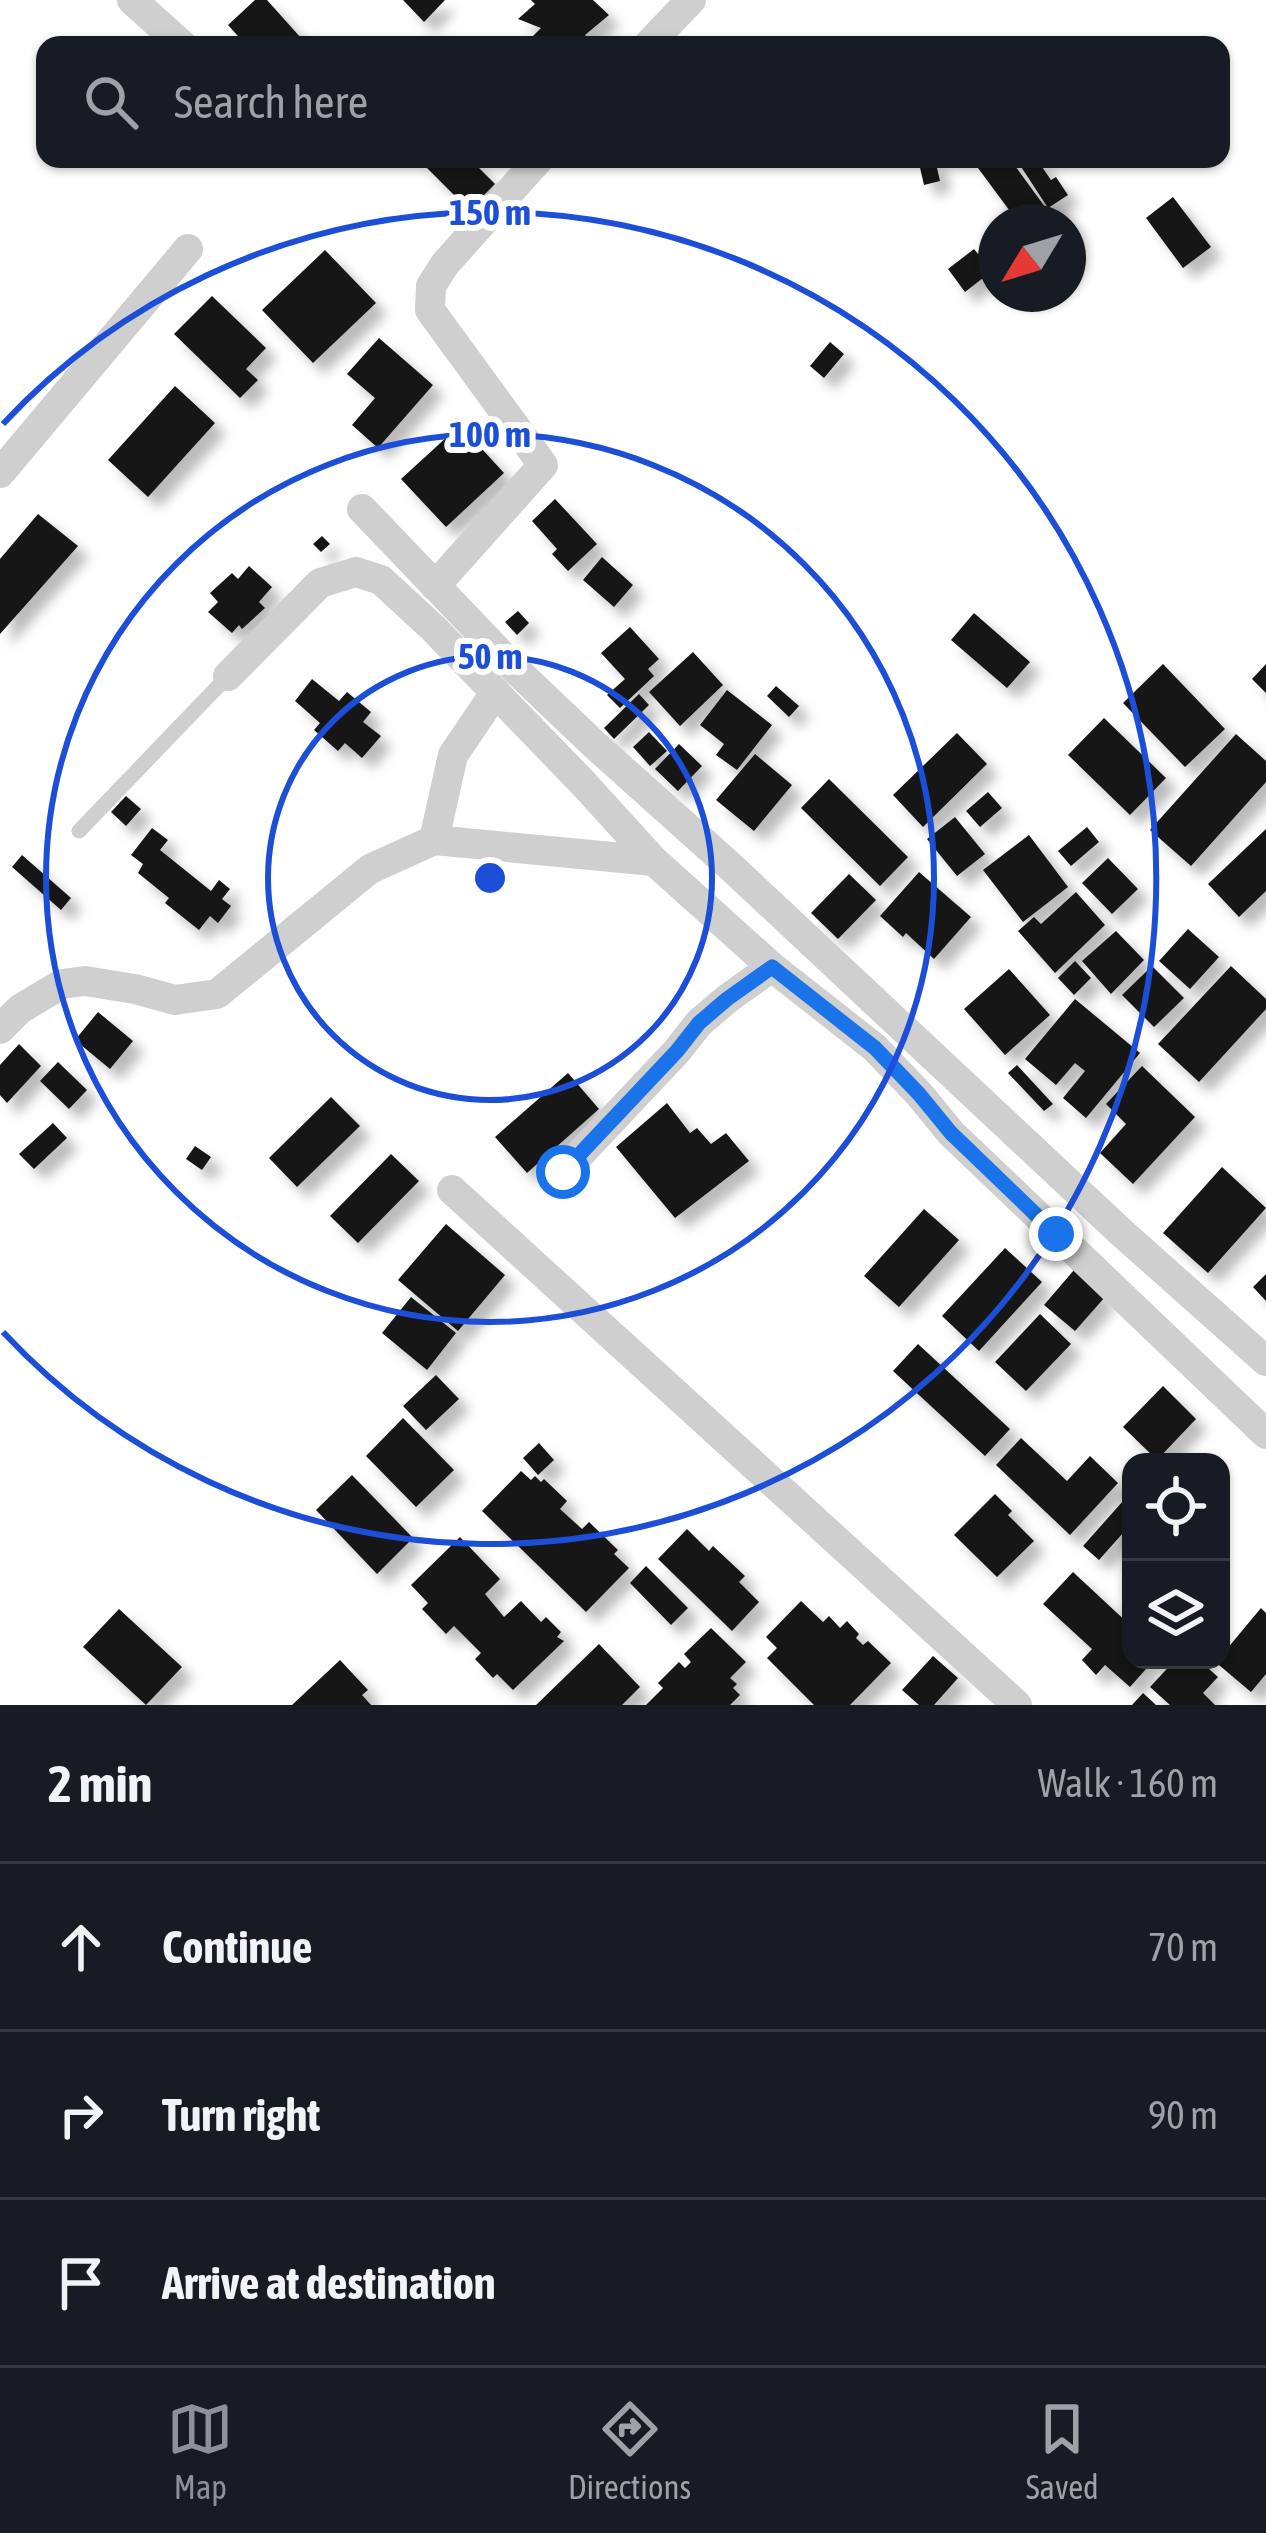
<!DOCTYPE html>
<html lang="en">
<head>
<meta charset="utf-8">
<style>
  body { margin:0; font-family:"Asap Condensed",sans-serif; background:#242831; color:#f1f3f6 }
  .controls { position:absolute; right:36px; bottom:36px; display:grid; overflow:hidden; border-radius:24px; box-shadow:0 3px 9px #0004 }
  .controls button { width:108px; height:108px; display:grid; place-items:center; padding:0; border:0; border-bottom:3px solid #363941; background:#171b24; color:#f1f3f6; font:60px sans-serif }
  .compass { position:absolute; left:978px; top:204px; width:108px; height:108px; border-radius:50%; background:#171b24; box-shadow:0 3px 9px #0004; rotate:232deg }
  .stop { position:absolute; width:36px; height:36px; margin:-27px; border:9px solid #1a73e8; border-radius:50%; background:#fff }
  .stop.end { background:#1a73e8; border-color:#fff; box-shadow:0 3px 12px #0008 }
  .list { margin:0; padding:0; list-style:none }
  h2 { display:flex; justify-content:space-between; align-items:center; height:156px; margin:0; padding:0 48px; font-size:51px }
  h2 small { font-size:39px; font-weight:400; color:#9ea1a6 }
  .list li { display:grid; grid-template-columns:78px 1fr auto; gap:36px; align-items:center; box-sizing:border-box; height:168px; padding:0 48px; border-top:3px solid #363941 }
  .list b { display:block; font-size:45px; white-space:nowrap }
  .list em { font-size:39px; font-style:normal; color:#9ea1a6 }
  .icon { flex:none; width:66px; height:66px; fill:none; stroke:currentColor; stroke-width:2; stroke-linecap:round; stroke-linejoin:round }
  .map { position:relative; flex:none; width:1266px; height:1705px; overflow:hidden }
  .search { position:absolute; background:#171b24; box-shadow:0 3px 9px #0004; left:36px; right:36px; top:36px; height:132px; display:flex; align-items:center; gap:30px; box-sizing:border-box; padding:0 42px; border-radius:24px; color:#9ea1a6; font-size:45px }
  .sheet { height:660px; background:#171b24 }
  nav { display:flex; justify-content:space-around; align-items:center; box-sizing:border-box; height:168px; border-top:3px solid #363941; background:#171b24; font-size:33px; color:#9ea1a6 }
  nav a { display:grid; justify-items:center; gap:6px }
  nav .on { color:#8c9099 }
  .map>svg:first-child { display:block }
</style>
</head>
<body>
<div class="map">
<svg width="1266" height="1705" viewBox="0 0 1266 1705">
  <defs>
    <filter id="shadow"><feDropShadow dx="11" dy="11" stdDeviation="6" flood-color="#0004"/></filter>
  </defs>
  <rect width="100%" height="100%" fill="#fff"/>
  <!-- building -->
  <path fill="#191919" filter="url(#shadow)" d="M255 0H267L301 38 294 45H246L228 25Z
    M403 0H445L424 22Z
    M531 0H593L609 15 585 35 593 45H524L541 28 518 19 535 4Z
    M418 159H470L495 184 469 210Z
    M918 159H935L940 181 924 185Z
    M982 159H1010L1056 222H1018L975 164Z
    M1016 159H1048L1040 164 1051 180 1056 177 1068 195 1048 208Z
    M1173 197 1211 247 1183 268 1146 218Z
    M974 249 992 271 965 292 948 269Z
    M325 250 376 303 313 363 262 310Z
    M212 296 266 348 246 369 258 380 240 398 174 334Z
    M379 338 433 385 378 448 352 425 375 398 347 374Z
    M830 342 844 354 824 378 810 366Z
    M175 386 215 423 148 497 108 460Z
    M460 425 504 473 446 527 401 479Z
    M555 499 597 544 568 571 552 554 557 549 532 521Z
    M38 514 78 546 0 634V559Z
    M322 536 330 544 321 552 313 544Z
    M602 557 633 585 614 607 583 580Z
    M249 566 272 587 259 602 265 608 242 629 239 625 232 633 208 612 218 602 210 593 232 573 238 579Z
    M518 611 529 623 517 635 505 622Z
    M974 613 1030 662 1007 688 951 640Z
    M630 627 659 659 648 669 654 676 620 708 607 695 625 679 601 653Z
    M693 652 723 685 680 726 649 692Z
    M1163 664 1225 729 1185 767 1123 703Z
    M1266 664V693L1252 679Z
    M312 679 339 701 347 692 371 712 363 722 381 736 362 758 345 743 338 751 314 730 320 723 295 701Z
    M776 686 799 706 789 717 767 696Z
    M727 690 772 725 737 770 716 755 724 744 700 725Z
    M639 694 649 705 614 739 604 728Z
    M1104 718 1166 778 1130 815 1068 755Z
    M649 732 667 751 650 766 633 747Z
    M957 733 987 764 923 827 893 795Z
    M1236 734 1266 761V782L1191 866 1150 830Z
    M679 744 702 766 678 791 655 769Z
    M755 754 792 785 754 831 716 800Z
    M829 779 908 857 880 886 801 808Z
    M988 792 1002 808 980 827 966 811Z
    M126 796 141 809 126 826 111 812Z
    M955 817 985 854 957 876 927 839Z
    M1087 827 1099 842 1071 866 1058 851Z
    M152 828 168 840 160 850 211 891 219 880 230 889 222 899 231 906 218 923 210 916 199 930 165 903 169 898 138 873 143 864 131 855Z
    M1266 829V891L1239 917 1208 884Z
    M1029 835 1068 887 1023 922 983 870Z
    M22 855 71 898 61 910 12 867Z
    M1108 858 1138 889 1112 914 1082 883Z
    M919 872 971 917 934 959 906 933 903 937 880 916Z
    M849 874 876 900 838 939 811 913Z
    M1076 892 1105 925 1055 973 1018 931 1034 917 1041 924Z
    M1188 929 1219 957 1190 989 1159 961Z
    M1116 931 1144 960 1111 994 1082 961Z
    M1075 961 1091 978 1074 995 1058 978Z
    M1152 966 1184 998 1154 1027 1122 995Z
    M1231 966 1266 999V1009L1199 1082 1158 1044Z
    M1009 969 1050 1015 1005 1055 964 1009Z
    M1075 999 1140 1053 1086 1118 1063 1098 1085 1071 1075 1063 1056 1085 1025 1059Z
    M98 1012 133 1041 110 1069 75 1040Z
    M19 1044 41 1066 7 1103 0 1095V1065Z
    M58 1062 87 1090 69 1109 40 1081Z
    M1017 1065 1053 1104 1044 1111 1008 1073Z
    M1142 1066 1195 1117 1133 1184 1100 1153 1126 1124 1106 1104Z
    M568 1073 599 1109 527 1173 495 1137Z
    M331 1097 360 1126 297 1187 269 1158Z
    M667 1103 690 1133 697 1128 711 1144 726 1133 749 1161 675 1218 616 1147Z
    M53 1123 67 1138 34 1169 19 1154Z
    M195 1146 211 1157 202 1170 186 1159Z
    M391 1154 419 1181 358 1243 330 1216Z
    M1222 1167 1266 1208 1208 1273 1163 1233Z
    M924 1209 959 1240 899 1307 864 1276Z
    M446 1224 505 1275 458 1331 398 1280Z
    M1005 1248 1042 1282 979 1351 942 1316Z
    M1074 1270 1105 1297 1075 1331 1044 1305Z
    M1266 1274V1301L1253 1287Z
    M411 1297 456 1333 427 1370 382 1333Z
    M1040 1314 1071 1344 1026 1391 995 1362Z
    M918 1344 1010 1429 985 1456 893 1371Z
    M436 1375 459 1399 426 1430 403 1406Z
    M1163 1386 1196 1419 1157 1460 1123 1427Z
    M403 1418 454 1470 416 1507 366 1456Z
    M1021 1438 1067 1481 1090 1456 1118 1483 1070 1535 996 1465Z
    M539 1443 554 1460 538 1475 523 1458Z
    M521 1471 531 1480 535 1476 541 1482 544 1479 567 1501 560 1509 582 1529 589 1522 618 1550 614 1554 629 1568 586 1612 482 1511Z
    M352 1475 413 1538 377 1574 316 1510Z
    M1131 1492V1524L1099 1560 1083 1546Z
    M995 1494 1012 1511 1008 1515 1034 1541 997 1577 954 1535Z
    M687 1529 709 1551 713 1546 745 1576 739 1582 759 1602 732 1631 658 1559Z
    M460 1537 500 1579 485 1594 504 1617 521 1601 541 1622 546 1617 561 1632 557 1637 564 1641 513 1690 497 1674 493 1678 475 1659 481 1653 454 1626 446 1634 422 1609 428 1603 411 1585Z
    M646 1566 688 1608 671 1625 630 1583Z
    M1073 1572 1131 1626V1660H1154L1130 1687 1105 1665 1096 1675 1082 1660 1092 1649 1043 1604Z
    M801 1601 823 1622 829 1616 840 1628 847 1621 859 1634 856 1638 863 1645 868 1641 891 1663 850 1705H814L767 1658 777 1648 766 1637Z
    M1261 1608 1266 1613V1674L1251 1692 1213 1660H1221V1656Z
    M119 1609 182 1667 146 1705 83 1647Z
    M711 1628 746 1662 730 1678 737 1684 733 1688 740 1695 730 1705H646L663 1688 658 1683 679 1662 685 1668 691 1662 684 1654Z
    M599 1644 640 1687 622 1705H536Z
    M933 1656 958 1678 934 1705H919L902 1690Z
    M340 1660 368 1690 362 1695 371 1705H292Z
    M1175 1660H1199L1218 1677 1203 1693 1215 1705H1170L1150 1687Z
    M1143 1693 1156 1705H1132Z"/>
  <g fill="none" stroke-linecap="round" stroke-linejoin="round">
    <!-- lane -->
    <path stroke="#cfcfcf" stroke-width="15" d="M79 831 228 676"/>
    <!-- street -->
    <path stroke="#cfcfcf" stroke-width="30" d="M132 0 182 45
      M648 45 691 0
      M0 473 188 249
      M362 509 516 670 596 746 731 867 1122 1233 1266 1361
      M435 586 543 465 430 310 431 286 445 264 539 159
      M228 676 320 583 356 572 381 580 434 629 583 783 654 861 772 967 875 1048 919 1094 951 1133 1266 1434
      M434 840 453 755 495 693
      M0 1029 20 1009 62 984 85 981 135 989 175 1000 217 994 370 869 434 840 654 861
      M563 1172 677 1051 699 1023 727 999 772 967
      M452 1190 1017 1705"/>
  </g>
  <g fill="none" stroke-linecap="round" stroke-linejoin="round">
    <!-- route -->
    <path stroke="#1a73e8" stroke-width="15" d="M563 1172 677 1051 699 1023 727 999 772 967 875 1048 919 1094 951 1133 1056 1234"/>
  </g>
  <!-- distance rings -->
  <g fill="none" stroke="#1d4ed8" stroke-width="6">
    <circle cx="490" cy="878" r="222"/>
    <circle cx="490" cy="878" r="444"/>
    <path d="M3 424A666 666 0 1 1 3 1332"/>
  </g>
  <circle cx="490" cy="878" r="18" fill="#1d4ed8" stroke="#fff" stroke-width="6"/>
  <g font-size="36" text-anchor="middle" font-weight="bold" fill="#1d4ed8" stroke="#fff" stroke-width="12" stroke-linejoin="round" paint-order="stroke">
    <text x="490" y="225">150 m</text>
    <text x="490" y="447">100 m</text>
    <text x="490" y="669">50 m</text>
  </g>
</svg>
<div class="controls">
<button><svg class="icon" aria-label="locate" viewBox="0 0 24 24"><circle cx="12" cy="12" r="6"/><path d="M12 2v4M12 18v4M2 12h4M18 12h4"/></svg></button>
<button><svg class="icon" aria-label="layers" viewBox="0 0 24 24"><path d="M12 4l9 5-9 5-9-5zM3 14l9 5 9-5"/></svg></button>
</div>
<svg class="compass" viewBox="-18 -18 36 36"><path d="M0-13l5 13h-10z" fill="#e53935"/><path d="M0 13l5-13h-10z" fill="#9ea1a6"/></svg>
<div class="stop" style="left:563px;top:1172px"></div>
<div class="stop end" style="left:1056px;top:1234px"></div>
<div class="search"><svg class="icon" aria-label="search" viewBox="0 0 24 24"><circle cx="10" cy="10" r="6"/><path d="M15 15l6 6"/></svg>Search here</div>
</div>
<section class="sheet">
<h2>2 min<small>Walk · 160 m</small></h2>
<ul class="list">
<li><svg class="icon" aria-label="ahead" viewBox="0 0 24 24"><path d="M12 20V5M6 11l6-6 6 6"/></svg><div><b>Continue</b></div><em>70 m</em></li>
<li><svg class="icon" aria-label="right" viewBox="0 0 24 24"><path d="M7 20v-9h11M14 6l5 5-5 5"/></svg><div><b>Turn right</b></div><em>90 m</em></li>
<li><svg class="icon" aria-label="arrive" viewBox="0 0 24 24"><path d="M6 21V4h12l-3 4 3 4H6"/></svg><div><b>Arrive at destination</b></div></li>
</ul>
</section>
<nav>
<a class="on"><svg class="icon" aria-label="map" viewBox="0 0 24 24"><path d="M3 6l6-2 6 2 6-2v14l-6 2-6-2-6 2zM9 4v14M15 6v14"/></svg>Map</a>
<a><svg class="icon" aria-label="directions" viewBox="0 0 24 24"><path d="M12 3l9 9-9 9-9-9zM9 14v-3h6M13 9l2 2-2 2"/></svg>Directions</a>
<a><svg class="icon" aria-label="saved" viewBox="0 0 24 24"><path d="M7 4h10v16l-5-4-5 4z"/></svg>Saved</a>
</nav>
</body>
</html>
